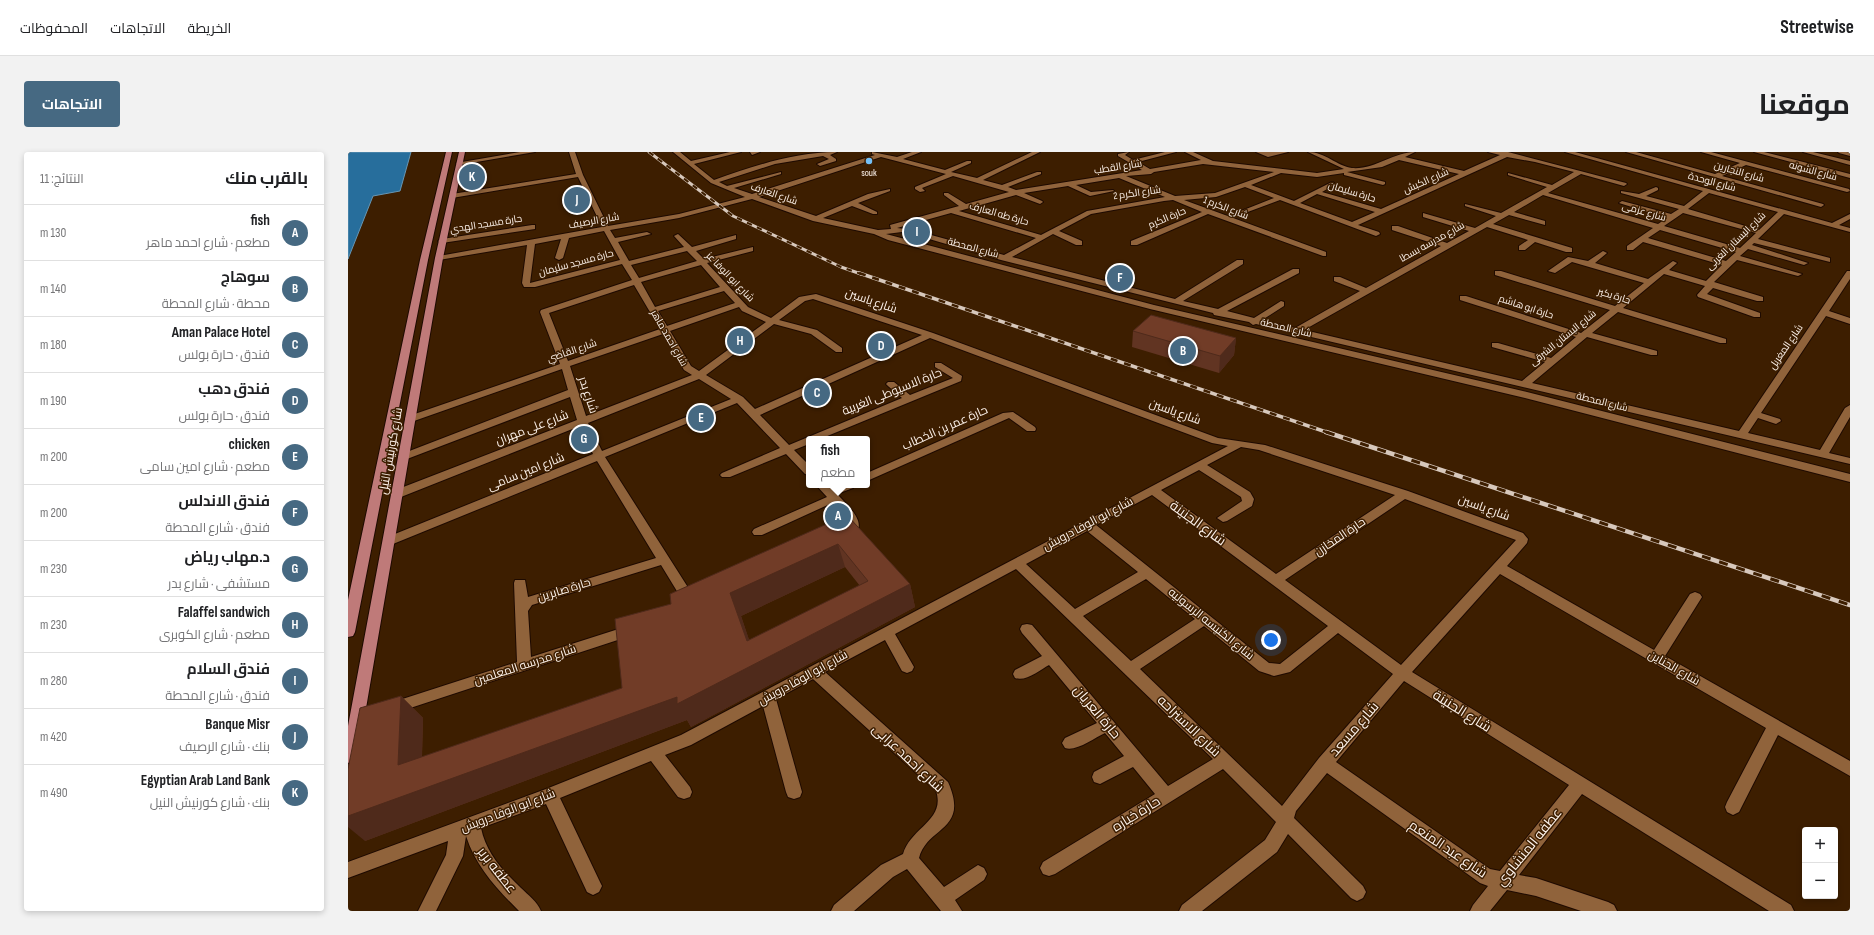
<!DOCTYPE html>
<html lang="ar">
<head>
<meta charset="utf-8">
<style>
  body { margin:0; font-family:"Sofia Sans Condensed",Cairo,sans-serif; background:#f2f2f2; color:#202124; direction:rtl }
  .controls { position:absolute; right:12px; bottom:12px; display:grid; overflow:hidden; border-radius:4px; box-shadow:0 2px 6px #0003 }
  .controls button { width:36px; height:36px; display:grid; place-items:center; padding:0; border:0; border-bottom:1px solid #e0e0e0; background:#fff; color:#202124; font:20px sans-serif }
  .you { position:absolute; left:923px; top:488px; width:14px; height:14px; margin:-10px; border:3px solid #fff; border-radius:50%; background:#1a73e8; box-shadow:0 0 0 6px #1a73e833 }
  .badge { display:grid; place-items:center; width:26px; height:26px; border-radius:50%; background:#466982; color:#fff; font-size:13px; font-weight:700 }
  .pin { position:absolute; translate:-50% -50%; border:2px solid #fff; box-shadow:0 1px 4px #0006 }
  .popup { position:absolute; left:458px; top:284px; width:64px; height:52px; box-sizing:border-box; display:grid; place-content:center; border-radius:4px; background:#fff; filter:drop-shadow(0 1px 3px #0005); font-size:13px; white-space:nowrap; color:#757577 }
  .popup b { font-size:15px; color:#202124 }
  .popup::after { content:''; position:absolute; left:50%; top:100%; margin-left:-8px; border:8px solid transparent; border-top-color:#fff }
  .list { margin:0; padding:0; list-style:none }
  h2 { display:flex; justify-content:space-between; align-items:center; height:52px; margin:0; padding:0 16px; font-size:17px }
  h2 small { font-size:13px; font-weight:400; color:#757577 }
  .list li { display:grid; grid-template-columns:26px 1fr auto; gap:12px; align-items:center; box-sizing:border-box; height:56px; padding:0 16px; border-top:1px solid #e0e0e0 }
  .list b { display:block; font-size:15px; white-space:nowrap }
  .list p { margin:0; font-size:13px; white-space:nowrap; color:#757577 }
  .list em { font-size:13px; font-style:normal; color:#757577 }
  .map { position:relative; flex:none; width:1502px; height:759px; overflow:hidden; direction:ltr; border-radius:4px }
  header { display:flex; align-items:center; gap:24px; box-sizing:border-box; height:56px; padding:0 20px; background:#fff; border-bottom:1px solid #e0e0e0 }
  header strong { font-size:19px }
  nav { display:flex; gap:22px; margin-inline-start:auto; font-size:14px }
  .intro { display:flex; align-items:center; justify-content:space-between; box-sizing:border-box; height:96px; padding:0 24px }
  h1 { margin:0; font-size:28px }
  .button { padding:10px 18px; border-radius:4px; background:#466982; color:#fff; font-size:14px; font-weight:700 }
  main { display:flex; gap:24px; padding:0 24px }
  aside { flex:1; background:#fff; border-radius:4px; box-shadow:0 2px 6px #0003 }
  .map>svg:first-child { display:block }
</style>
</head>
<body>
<header>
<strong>Streetwise</strong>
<nav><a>الخريطة</a><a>الاتجاهات</a><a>المحفوظات</a></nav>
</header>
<div class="intro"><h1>موقعنا</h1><a class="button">الاتجاهات</a></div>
<main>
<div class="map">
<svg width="1502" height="759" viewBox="0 0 1502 759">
  <rect width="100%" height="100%" fill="#3d1e00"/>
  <!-- water -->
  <path fill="#276e9c" stroke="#6796b3" d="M0 0H63L52 39 25 44 0 107Z"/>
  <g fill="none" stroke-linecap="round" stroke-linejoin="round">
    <!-- minor casing -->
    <g stroke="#1e0a00" stroke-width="2">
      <path id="minor" d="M172 0H187L111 13 108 11Z
        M221 0H227L235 23 260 74 331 62 397 45 363 31 325 0H332L343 9 382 0H393L346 12 366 28C406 14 446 0 489 0L482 3 488 7V9L472 14 469 12 481 7 475 4 427 12 371 30 379 34 433 20V22L386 36 404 42 527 3 524 2V0L549 5 564 0H573L555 7 597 18 619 9H623V11L603 20 629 26 684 0H692L635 28 654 33 689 20H693V22L660 35 668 38 794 18 770 4V2L781 0 777 3 785 8 817 0H828L790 10 802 17 853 8 837 0H845L865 9 969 21 996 17 960 0C977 0 989 14 1004 16 1026 18 1046 0 1067 0L1057 5 1116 19 1152 3 1140 0H1160L1278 31 1279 32 1276 34 1233 22 1200 41 1310 72 1319 66 1271 51 1274 49 1323 62 1331 57 1273 41V39L1291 42 1308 35 1310 36V38L1298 44 1336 54 1355 39 1217 0H1227L1484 71 1502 62V67L1491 73 1502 76V80L1436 62 1410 87 1482 106V110L1406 91 1404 93 1460 111 1456 113 1400 97 1392 104 1454 122 1450 124 1389 108 1366 130 1415 145V149H1409L1365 136 1359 142 1412 161V165H1406L1350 145 1349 143 1357 134 1316 122 1275 156 1378 187V191H1372L1270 160 1244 181 1309 199V203H1303L1239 185 1184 231 1391 279 1499 119H1502V127L1481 159 1502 166V172L1478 164 1413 261 1432 267 1433 269 1428 272 1410 266 1400 281 1472 298 1497 256 1502 253V265L1481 301 1502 306V312L908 172 905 173 901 170 866 163 865 161 653 108 564 82 554 80 538 82 806 153 1179 240 1502 322V330L1177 246 802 157 540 88 526 82 465 69 404 47 331 66 262 78 267 86 299 80 303 82 270 90 281 109 336 95 326 84 330 82 344 95 388 83V87L348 99 356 107 405 95V99L359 111 400 155 423 166 451 145 468 142 585 181 870 286 917 293 1060 339 1175 381 1180 387 1179 391 1159 414 1306 498 1342 442 1347 440 1352 442 1354 445 1317 504 1502 609V624L1430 583 1391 660 1385 663 1379 660 1377 655 1379 650 1418 576 1152 422 1064 520 1443 753 1446 759H1421L1234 642 1171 723 1188 726 1260 750 1266 753 1269 759H1233L1188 744 1159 738 1142 759H1122L1125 753 1140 734 1132 731 979 621 948 659 946 666 1015 734 1018 740 1015 746 1009 749 1003 746 940 682 929 700 854 759H831L834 753 917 688 928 670 875 617 707 722 701 724 695 722 692 716 695 710 807 642 785 615 752 632 746 630 744 625 746 620 776 604 757 581C746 586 728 600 717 596L714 591 717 586 749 571 701 513C692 518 678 530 667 526L665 522 667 518 694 504 674 481 672 477 674 473 679 472 684 473 820 634 865 607 668 417 547 482 566 515 564 519 559 521 554 519 537 488 477 520 600 630C622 679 579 674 571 706L596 735 630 713 636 716 639 722 636 728 607 748 614 759H593L559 717 545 725 506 759H483L486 753 533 713 555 702C562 676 598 668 588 639L465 527 428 547 454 640 452 645 446 647 440 645 438 640 415 554 343 593 317 603 342 635 344 640 342 645 336 647 330 645 303 609 212 646 251 728 254 734 251 740 245 743 239 740 198 652 133 676C138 701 155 719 173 736 180 743 189 749 193 759H171C149 737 128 715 118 684L115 704 88 759H70L98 703 100 689 0 726V710L198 637 333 583 880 294 864 291 582 186 412 263 441 293 554 246 540 234 538 232 540 230H546L562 243 605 226 587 215V211H593L614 224 613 229 472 287H461V292L446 298 461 313V323L457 322 438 302 382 325H374L372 323 374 321 432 296 389 251 257 305 348 448 350 451 348 454 343 456 338 454 313 413 184 453 180 459 183 505 283 473 288 474 290 478 288 482 44 562 39 560 37 556 39 552 169 510 166 431 167 428H177L180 445 308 406 249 309 45 392H37L35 389 37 386 245 302 232 274 53 345H45L43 342 45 339 229 268 222 245 59 307 55 308 50 305 51 303 220 238 214 217 66 269 62 270 57 267 58 265 212 212 192 160 193 158 284 128 274 112 187 135H176L174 131 179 93 91 108 87 106 91 104 254 75 230 25 104 46 101 44 104 42 228 22ZM533 5 598 22 567 35V37L572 40 577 39 574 36 605 24 661 40 618 52 600 41H596V43L611 54 542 73 543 77 530 78 475 66 504 54 525 62H529V60L510 51 542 39V37L520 42 468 64 411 45ZM1159 5 1187 10 1226 20 1204 33 1160 21V23L1199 35 1153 61 1117 52V54L1148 64 1127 76 1075 61V65L1121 79 1099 91 1050 74H1044V78L1093 94 1018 136 992 125H986V129L1012 139 947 176 914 168 936 154V150L933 149 906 166 879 159 951 121V117H945L870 157 835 149 895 112V108H889L827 147 664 105 705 82 728 93H734V89L711 79 743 62 816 49 825 48 854 60 783 89V93H789L860 62 975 104H978V100L836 48 868 45 897 35 926 46 893 59V61H897L932 48 1028 84 1032 82 1031 80 1010 73ZM1051 8 1111 22 1033 57 974 40 986 33V31L984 30 946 49 903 33 933 21 969 25 996 21V23L1035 33 1037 32V30L999 20 1034 15ZM855 12 926 20 867 41 827 44 778 24 803 22 806 20ZM771 26 817 45 739 59 693 83 611 59 668 43 692 52 695 50 694 49 676 41 720 34 742 44 766 39 765 38 743 40 728 33ZM1361 41 1430 60 1411 78 1340 57ZM969 42 1027 60 1004 70 952 51ZM1195 43 1305 76 1279 94V98H1285L1295 90 1374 113 1358 129 1321 118 1329 111 1325 109 1300 127 1247 111 1259 101 1255 99 1240 109 1220 105 1200 119 1207 121 1224 110 1296 131 1267 154 1153 119H1147V123L1262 158 1233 181 1118 144H1112V148L1228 185 1203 206 1150 191H1144V195L1197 210 1174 229 956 178 1139 75 1180 88 1171 94V98H1177L1187 90 1218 100H1224V96L1145 72 1161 63 1197 73V69L1166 60ZM603 61 688 86 656 103 565 78 549 76ZM1335 61 1408 81 1392 96 1316 74ZM1312 78 1388 100 1378 109 1300 86ZM256 79 272 108 182 131 187 92 213 87 207 106 211 108 215 106 221 86ZM339 99 349 109 291 126 283 113ZM353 113 372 135 307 155 293 130ZM286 133 312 177 220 209 201 161ZM376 139 387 151 319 174 310 159ZM465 147 574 183 407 257 395 245 358 223 426 172 463 182 488 200H494V196L469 178 431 168 457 149ZM391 155 394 159 418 170 351 219 343 214 322 179ZM315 182 336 218 344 223 238 264 222 214ZM351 227 383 247 254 299 240 271ZM893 295 911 298 1047 343 928 422 813 338 851 318 893 345 894 349 869 366 875 370 879 369 904 354 906 347 902 340 859 313ZM804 343 980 474 932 512 921 511 748 373ZM1057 347 1168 388 1053 513 937 428ZM739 379 790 420 727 457 678 412ZM798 427 847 467 783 509 735 464ZM856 474 911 519 926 524 942 520 990 481 1045 522 971 606 934 654 792 517ZM1056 529 1221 633 1152 719 1142 717 988 610Z
        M402 0H412L404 3Z
        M908 0H940L920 5Z
        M1278 0H1288L1367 22 1392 11 1353 0H1363L1501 37 1502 39 1499 40 1398 13 1374 24 1475 52 1476 53 1473 55Z
        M1406 0H1416L1502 22V26Z
        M1455 0H1465L1502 9V13Z
        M1490 0H1502V4L1491 1Z
        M184 73H187V77L94 91 90 89 94 87Z
        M665 260 687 275 688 277 687 279H679L661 266 519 329V321L655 261Z
        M468 333H480L483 336 491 333H507L505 336 489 342C501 355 528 378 495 387L491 386 489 383 498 375 499 368 484 351 414 383H406L404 380 406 377 479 345Z"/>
    </g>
    <!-- major casing -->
    <g stroke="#1e0a00" stroke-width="2">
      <path id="major" d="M98 0H104L80 108 7 480 5 484 0 485V448L72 108Z
        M111 0H117L95 106 16 568 8 604 5 609 0 611V574L87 106Z"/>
    </g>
    <!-- minor -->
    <use href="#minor" fill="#90633b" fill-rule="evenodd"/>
    <!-- major -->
    <use href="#major" fill="#bf7a79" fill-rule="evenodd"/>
    <!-- rail-far2 casing -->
    <g stroke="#d7c8bc" stroke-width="3">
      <path id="rail-far2" d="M301 0 385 64 493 115 513 122"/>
    </g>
    <!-- rail-far1 casing -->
    <g stroke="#d7c8bc" stroke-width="3.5">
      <path id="rail-far1" d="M511 121 981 281"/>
    </g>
    <!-- rail casing -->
    <g stroke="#d7c8bc" stroke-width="4.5">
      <path id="rail" d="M978 280 1502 453"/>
    </g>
    <!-- rail-far2 -->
    <use href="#rail-far2" stroke="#3d1e00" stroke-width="2" stroke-dasharray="5.5" stroke-linecap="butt"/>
    <!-- rail-far1 -->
    <use href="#rail-far1" stroke="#3d1e00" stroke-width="2.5" stroke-dasharray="7" stroke-linecap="butt"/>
    <!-- rail -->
    <use href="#rail" stroke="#3d1e00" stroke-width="3" stroke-dasharray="9" stroke-linecap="butt"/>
  </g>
  <!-- wall -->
  <path fill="#613422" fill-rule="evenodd" d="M785 179 888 186 886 203 871 221 784 195Z
    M499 363 562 432 567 455 343 575 339 568 17 689 53 544 75 566 74 605 274 536 323 452ZM497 415 512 434 401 488 393 464Z"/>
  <!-- shaded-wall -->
  <path fill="#4f2a1b" d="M888 186 886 203 871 221 872 204Z
    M490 392 497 415 393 464 409 511 562 432 567 455 343 575 339 568 17 689 0 675V664L399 489 382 441Z
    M53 544 75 566 73 635 50 613Z"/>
  <!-- building -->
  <path fill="#713c27" stroke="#4f2a1b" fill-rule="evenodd" d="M803 163 888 186 872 204 785 179Z
    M499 363 562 432 329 552V545L0 664V617L12 556 53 544 50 613 274 536 267 467 323 452 322 442ZM490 392 520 429 399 489 382 441Z"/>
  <!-- markers -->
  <circle fill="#75c0f6" stroke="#3d1e00" stroke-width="1.5" cx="521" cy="9" r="4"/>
  <g text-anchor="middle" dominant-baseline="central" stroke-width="3" stroke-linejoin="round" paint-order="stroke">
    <!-- far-street labels -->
    <g font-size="10" fill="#fdf2ea" stroke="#3d1e00">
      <text transform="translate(770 15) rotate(-9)">شارع القطب</text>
      <text transform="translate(1465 19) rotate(15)">شارع الشونه</text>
      <text transform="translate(1391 20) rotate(16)">شارع النجارين</text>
      <text transform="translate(1078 29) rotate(-24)">شارع الكبش</text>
      <text transform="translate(1364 30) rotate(15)">شارع الوحدة</text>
      <text transform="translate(1004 40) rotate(17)">حارة سليمان</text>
      <text transform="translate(789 41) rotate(-8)">شارع الكرم 2</text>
      <text transform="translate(426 42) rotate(19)">شارع العارف</text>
      <text transform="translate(878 56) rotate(21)">شارع الكرم 1</text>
      <text transform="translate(1296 60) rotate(16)">شارع عزمى</text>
      <text transform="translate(651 62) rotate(16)">حارة طه العارف</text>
      <text transform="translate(819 66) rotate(-23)">حارة الكرم</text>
      <text transform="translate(246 69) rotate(-10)">شارع الرصيف</text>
      <text transform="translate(138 72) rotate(-9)">حارة مسجد الهدي</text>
      <text transform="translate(1388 89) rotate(-44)">شارع البستان الغربى</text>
      <text transform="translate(1084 90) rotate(-29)">شارع مدرسه بسطا</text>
      <text transform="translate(625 96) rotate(15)">شارع المحطة</text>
      <text transform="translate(228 111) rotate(-15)">حارة مسجد سليمان</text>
      <text transform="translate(382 125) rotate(46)">شارع ابو الوفا عز</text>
      <text transform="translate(1266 144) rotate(17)">حارة بكير</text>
      <text transform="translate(1178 155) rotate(18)">حارة ابو هاشم</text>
      <text transform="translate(938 176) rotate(13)">شارع المحطة</text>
      <text transform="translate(321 186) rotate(60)">شارع احمد ماهر</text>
      <text transform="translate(1215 186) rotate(-39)">شارع البستان الشرقى</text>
      <text transform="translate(1438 195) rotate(-56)">شارع المغربل</text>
      <text transform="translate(224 199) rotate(-19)">شارع القاضي</text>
      <text transform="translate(1254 250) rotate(14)">شارع المحطة</text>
    </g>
    <!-- far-poi labels -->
    <g font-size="10" fill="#fdf2ea" stroke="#3d1e00">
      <text x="521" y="21">souk</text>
    </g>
    <!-- street labels -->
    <g font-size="12" fill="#fdf2ea" stroke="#3d1e00">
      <text transform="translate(523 149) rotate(19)">شارع ياسين</text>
      <text transform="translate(544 240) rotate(-22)">حارة الاسيوطى الغربية</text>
      <text transform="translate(240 243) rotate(72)">شارع بدر</text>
      <text transform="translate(827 260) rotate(20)">شارع ياسين</text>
      <text transform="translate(184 276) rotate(-21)">شارع على مهران</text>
      <text transform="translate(597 276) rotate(-24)">حارة عمر بن الخطاب</text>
      <text transform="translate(43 299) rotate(-80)">شارع كورنيش النيل</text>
      <text transform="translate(178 320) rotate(-22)">شارع امين سامى</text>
      <text transform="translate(1136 356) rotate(20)">شارع ياسين</text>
      <text transform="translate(740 372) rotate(-28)">شارع ابو الوفا درويش</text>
      <text transform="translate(992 385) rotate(-34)">حارة المخازن</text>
      <text transform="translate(216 438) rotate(-17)">حارة صابرين</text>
      <text transform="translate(863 472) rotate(39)">شارع الكنيسه الرسوليه</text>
      <text transform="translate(177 513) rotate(-18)">شارع مدرسه المعلمين</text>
      <text transform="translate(1326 516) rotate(30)">شارع الجناين</text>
      <text transform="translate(455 526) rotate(-29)">شارع ابو الوفا درويش</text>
      <text transform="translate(160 659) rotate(-21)">شارع ابو الوفا درويش</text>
    </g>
    <!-- near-street labels -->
    <g font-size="14" fill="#fdf2ea" stroke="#3d1e00">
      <text transform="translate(850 371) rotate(36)">شارع الجنينة</text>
      <text transform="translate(1114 559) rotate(32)">شارع الجنينة</text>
      <text transform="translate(749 560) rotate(50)">حارة العريان</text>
      <text transform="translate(841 574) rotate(44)">شارع الاستراحه</text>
      <text transform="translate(1006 577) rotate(-49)">شارع مسعد</text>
      <text transform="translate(560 606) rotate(43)">شارع احمد عرابى</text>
      <text transform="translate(788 662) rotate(-32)">حارة خياره</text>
      <text transform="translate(1181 695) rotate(-51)">عطفه المنشاوي</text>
      <text transform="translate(1100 697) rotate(34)">شارع عبد المنعم</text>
      <text transform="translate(149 718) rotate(52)">عطفه بربر</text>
    </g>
  </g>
</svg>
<div class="controls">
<button>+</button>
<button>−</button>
</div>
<div class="you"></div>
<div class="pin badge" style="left:490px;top:364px">A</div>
<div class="popup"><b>fish</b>مطعم</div>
<div class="pin badge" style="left:835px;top:199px">B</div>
<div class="pin badge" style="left:469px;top:241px">C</div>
<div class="pin badge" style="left:533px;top:194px">D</div>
<div class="pin badge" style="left:353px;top:266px">E</div>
<div class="pin badge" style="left:772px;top:126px">F</div>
<div class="pin badge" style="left:236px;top:287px">G</div>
<div class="pin badge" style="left:392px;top:189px">H</div>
<div class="pin badge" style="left:569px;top:80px">I</div>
<div class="pin badge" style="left:229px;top:48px">J</div>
<div class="pin badge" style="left:124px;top:25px">K</div>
</div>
<aside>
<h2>بالقرب منك<small>النتائج: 11</small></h2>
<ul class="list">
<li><span class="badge">A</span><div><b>fish</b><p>مطعم · شارع احمد ماهر</p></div><em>130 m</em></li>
<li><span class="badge">B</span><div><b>سوهاج</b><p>محطة · شارع المحطة</p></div><em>140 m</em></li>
<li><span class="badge">C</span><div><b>Aman Palace Hotel</b><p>فندق · حارة بولس</p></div><em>180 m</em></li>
<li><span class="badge">D</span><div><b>فندق دهب</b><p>فندق · حارة بولس</p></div><em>190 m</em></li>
<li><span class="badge">E</span><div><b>chicken</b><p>مطعم · شارع امين سامى</p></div><em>200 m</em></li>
<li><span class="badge">F</span><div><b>فندق الاندلس</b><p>فندق · شارع المحطة</p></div><em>200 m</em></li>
<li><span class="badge">G</span><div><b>د.مهاب رياض</b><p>مستشفى · شارع بدر</p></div><em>230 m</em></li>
<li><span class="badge">H</span><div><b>Falaffel sandwich</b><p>مطعم · شارع الكوبرى</p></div><em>230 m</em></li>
<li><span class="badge">I</span><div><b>فندق السلام</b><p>فندق · شارع المحطة</p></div><em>280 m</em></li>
<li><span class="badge">J</span><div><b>Banque Misr</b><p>بنك · شارع الرصيف</p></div><em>420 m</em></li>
<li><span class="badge">K</span><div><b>Egyptian Arab Land Bank</b><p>بنك · شارع كورنيش النيل</p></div><em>490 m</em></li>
</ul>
</aside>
</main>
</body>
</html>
